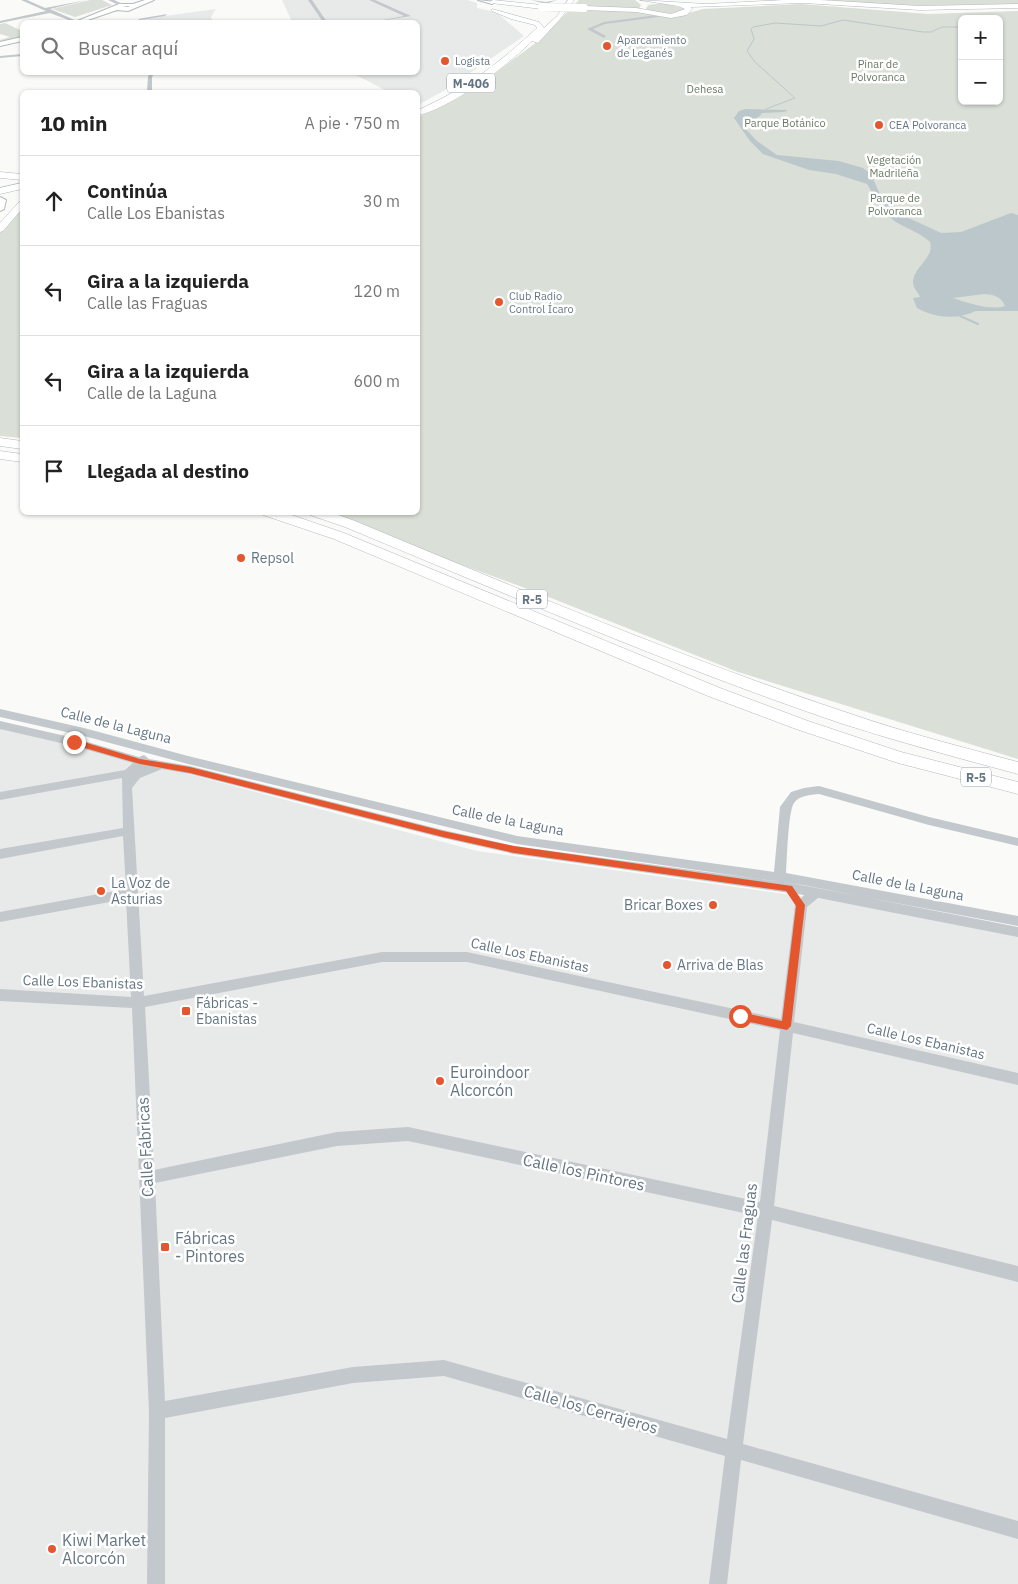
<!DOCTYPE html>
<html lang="es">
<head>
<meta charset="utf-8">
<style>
  body { margin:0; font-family:"IBM Plex Sans",sans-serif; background:#f2f2f2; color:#222 }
  .controls { position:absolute; right:15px; top:15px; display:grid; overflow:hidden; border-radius:8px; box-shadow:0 1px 4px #0004 }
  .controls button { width:45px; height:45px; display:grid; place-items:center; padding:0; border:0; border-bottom:1px solid #e0e0e0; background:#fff; color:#222; font:25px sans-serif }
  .stop { position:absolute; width:15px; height:15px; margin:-11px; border:4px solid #e4572e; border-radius:50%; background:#fff }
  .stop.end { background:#e4572e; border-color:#fff; box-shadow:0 1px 5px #0008 }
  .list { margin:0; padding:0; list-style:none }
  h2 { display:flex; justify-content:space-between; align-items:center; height:65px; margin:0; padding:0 20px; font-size:21px }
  h2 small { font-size:16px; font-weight:400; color:#767676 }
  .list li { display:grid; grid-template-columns:32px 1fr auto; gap:15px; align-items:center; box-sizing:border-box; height:90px; padding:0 20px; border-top:1px solid #e0e0e0 }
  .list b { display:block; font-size:19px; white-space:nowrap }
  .list p { margin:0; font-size:16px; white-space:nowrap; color:#767676 }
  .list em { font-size:16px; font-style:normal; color:#767676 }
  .icon { flex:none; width:28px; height:28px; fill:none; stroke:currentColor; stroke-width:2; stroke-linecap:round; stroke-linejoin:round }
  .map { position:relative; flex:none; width:1018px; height:1584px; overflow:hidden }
  .search { position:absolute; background:#fff; box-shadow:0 1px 4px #0004; left:20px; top:20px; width:400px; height:55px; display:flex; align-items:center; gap:12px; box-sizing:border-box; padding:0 18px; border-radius:8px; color:#767676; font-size:19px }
  .panel { position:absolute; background:#fff; box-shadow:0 1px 4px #0004; left:20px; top:90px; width:400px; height:425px; border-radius:8px }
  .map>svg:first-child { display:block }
</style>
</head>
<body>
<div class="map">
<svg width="1018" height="1584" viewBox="0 0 1018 1584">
  <rect width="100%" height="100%" fill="#fafaf8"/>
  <!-- built -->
  <path fill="#e8e9e9" d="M282 0H468L477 3V8L496 12 524 36 445 90 418 105V92H389L352 73 418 72V22H292Z
    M216 9 211 17 213 22H146L142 19Z
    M0 728 42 735 477 851 821 899 1018 934V1584H0Z"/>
  <!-- green -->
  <path fill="#dadfd7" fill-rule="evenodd" d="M90 0H102L112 5 75 17 52 9Z
    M579 0H635L641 5 639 9 652 14H685L703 9 801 4 928 14 1018 11V759L738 672 536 592 320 513 418 512V117L458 98 483 82 541 39ZM962 19H999V101H962Z
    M827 0H1018V4L900 6Z
    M664 3 686 9C673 14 659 17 646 9L648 5Z
    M5 23 22 31V39L0 44V40L10 37 0 34V24Z
    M22 206V438L0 436V231Z"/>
  <!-- water -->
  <path fill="#bbc7cb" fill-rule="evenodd" d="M746 109 788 110 784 112 762 113 760 116 743 126 757 141 777 155 839 161 863 168 871 174 882 199 900 214 941 233 961 232 1011 213 1018 215V311H976C957 320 935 318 917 308L913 298 920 297C918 292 913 288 913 282 913 267 935 258 930 242 919 231 902 228 889 217 878 208 875 196 867 184L836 174 809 170 763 154 750 141 734 118 739 111ZM984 294C993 294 1002 297 1005 306 991 311 968 303 953 298Z"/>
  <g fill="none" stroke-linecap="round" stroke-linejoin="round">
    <!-- stream-far1 -->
    <path stroke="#bbc7cb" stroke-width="1" d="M766 109 795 98 755 62 747 51 754 39 751 29 753 27 775 23 821 26 843 20 923 32H931L942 27H962"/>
    <!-- stream -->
    <path stroke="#bbc7cb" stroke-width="2" d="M960 316 978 324"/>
    <!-- major casing -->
    <g stroke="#b5babe" stroke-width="2">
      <path id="major" d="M145 0H154L128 11 117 10 82 22H75L119 4H133ZM128 6 130 7H122Z
        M478 0 495 2 492 4Z
        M22 37V41L0 46V42Z
        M0 197 6 200 4 209 0 211Z"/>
    </g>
    <!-- highway casing -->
    <g stroke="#b4b9bd" stroke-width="1">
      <path id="highway" d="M493 0 542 5 545 7 542 9 491 3 490 2Z
        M568 0H574L561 18 538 43 532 41C509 65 449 109 418 115V110C467 88 498 64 537 28L535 25 511 19 492 11V9L539 22 544 28 557 16Z
        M640 0 706 4 784 0H820L920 6 1018 4V8L920 10 803 3 691 7 692 9 687 15 671 18 636 12 584 10 581 8 584 6 636 8 671 14 685 9 678 6Z
        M0 172 22 174V180L0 178Z
        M22 183V189L0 194V188Z
        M22 201V209L3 231 0 232V223L19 202Z
        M0 438 22 441V449L0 446Z
        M0 451 22 454V462L0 459Z
        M262 512H283L344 533 720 688 808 721 901 752 1018 782V794L898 763 796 729 708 696 334 539 263 515Z
        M309 512H330L355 521C519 589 682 658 851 714 906 733 962 747 1018 762V774C958 758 899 742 840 723 672 666 509 595 345 527L310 515Z"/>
    </g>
    <!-- minor -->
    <path fill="#c3c8cc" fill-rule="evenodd" d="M21 0H27L45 8 87 0 50 9 79 22H74L50 13 0 23V21L46 11Z
      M108 0H114L125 5 121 6Z
      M308 0H312L327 22H323Z
      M369 0H375L411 16 373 22 404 16Z
      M531 0 546 2 557 0 546 4Z
      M167 14 165 16 140 20 138 19Z
      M664 14 666 16 605 24 593 29 606 36 604 38 587 29 604 22Z
      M22 54V56L0 58V56Z
      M150 72H155L152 77V92H147L148 77Z
      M0 709 84 728 188 756 517 836 774 872 780 807 791 792 804 788 819 786 929 817 1018 838V846L929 825 819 794C810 795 800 795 794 803 788 811 787 861 786 873L1018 916V926L801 885 517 844 188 764 84 736 0 717Z
      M0 721 74 738 139 757 144 755 149 759 190 766 443 830 514 846 803 885 1018 927V937L818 898 807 907 794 1022 1018 1073V1085L793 1033 774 1206 1018 1266V1282L772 1220 743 1444 1018 1521V1539L741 1460 727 1584H709L725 1456 444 1376 353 1383 165 1418V1584H147L149 1411 132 1008 0 1001V989L131 997 126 899 0 922V912L126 889 123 836 0 859V849L123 828 122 778 0 800V792L125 770 133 763 74 746 0 729ZM162 769 190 774 443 838 514 854 804 895 795 905 781 1019 467 952H382L144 996 132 788 140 778ZM382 962H467L780 1030 760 1202 408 1127 337 1132 154 1170 145 1007ZM408 1141 758 1216 727 1439 444 1360 353 1367 165 1401 155 1183 337 1146Z"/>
    <!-- major -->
    <use href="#major" fill="#fff" fill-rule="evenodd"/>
    <!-- highway -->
    <use href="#highway" fill="#fff" fill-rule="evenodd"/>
    <!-- highway-bridge casing -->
    <g stroke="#b4b9bd" stroke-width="8" stroke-linecap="butt">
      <path id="highway-bridge" d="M542 7 584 8"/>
    </g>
    <!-- highway-bridge -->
    <use href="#highway-bridge" stroke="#fff" stroke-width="8"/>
  </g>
  <!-- route -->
  <path fill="#e4572e" d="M74 739 140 759 190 767 443 831 514 846 792 886 805 905 791 1026 787 1030 740 1020 735 1016 740 1012 782 1021 796 906 786 891 514 853 443 837 190 773 140 764 71 744 70 742Z"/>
  <!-- markers -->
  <g fill="#e4572e" stroke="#fff" stroke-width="2">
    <circle cx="607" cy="46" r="5"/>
    <circle cx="445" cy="61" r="5"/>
    <circle cx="879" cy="125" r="5"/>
    <circle cx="499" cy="302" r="5"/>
    <circle cx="241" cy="558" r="5"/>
    <circle cx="101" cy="891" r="5"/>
    <circle cx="713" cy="905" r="5"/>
    <circle cx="667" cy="965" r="5"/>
    <rect x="181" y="1006" width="10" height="10" rx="2.5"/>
    <circle cx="440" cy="1081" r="5"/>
    <rect x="160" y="1242" width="10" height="10" rx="2.5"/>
    <circle cx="52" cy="1549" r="5"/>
  </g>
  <g text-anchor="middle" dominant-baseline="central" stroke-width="5" stroke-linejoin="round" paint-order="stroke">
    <!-- far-poi labels -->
    <g font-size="11" fill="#657683" stroke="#fff" text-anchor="start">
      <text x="617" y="40">Aparcamiento<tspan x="617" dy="13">de Leganés</tspan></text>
      <text x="455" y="61">Logista</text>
      <text x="889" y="125">CEA Polvoranca</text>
      <text x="509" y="296">Club Radio<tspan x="509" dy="13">Control Ícaro</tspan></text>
    </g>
    <!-- far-park labels -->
    <g font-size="11" fill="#687a64" stroke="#fff">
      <text x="878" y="64">Pinar de<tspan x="878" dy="13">Polvoranca</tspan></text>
      <text x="705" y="89">Dehesa</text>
      <text x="785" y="123">Parque Botánico</text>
      <text x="894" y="160">Vegetación<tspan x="894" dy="13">Madrileña</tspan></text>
      <text x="895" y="198">Parque de<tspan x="895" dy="13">Polvoranca</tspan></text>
    </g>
    <!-- shield labels -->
    <g fill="#fff" stroke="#939fa8" stroke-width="1">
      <rect x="447" y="73.5" width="48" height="19" rx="4"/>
      <rect x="517" y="589.5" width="30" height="19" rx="4"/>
      <rect x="961" y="767.5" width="30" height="19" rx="4"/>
    </g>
    <g font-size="12" font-weight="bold" fill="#657683">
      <text x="471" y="83">M-406</text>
      <text x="532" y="599">R-5</text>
      <text x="976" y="777">R-5</text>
    </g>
    <!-- poi labels -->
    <g font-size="14" fill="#657683" stroke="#fff" text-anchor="start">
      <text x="251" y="558">Repsol</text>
      <text x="111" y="883">La Voz de<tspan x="111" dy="16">Asturias</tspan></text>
      <text x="703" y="905" text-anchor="end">Bricar Boxes</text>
      <text x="677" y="965">Arriva de Blas</text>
      <text x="196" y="1003">Fábricas -<tspan x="196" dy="16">Ebanistas</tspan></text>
    </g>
    <!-- street labels -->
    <g font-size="14" fill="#657683" stroke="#fff">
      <text transform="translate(116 725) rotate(14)">Calle de la Laguna</text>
      <text transform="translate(508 820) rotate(11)">Calle de la Laguna</text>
      <text transform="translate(908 885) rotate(11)">Calle de la Laguna</text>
      <text transform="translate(530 955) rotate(12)">Calle Los Ebanistas</text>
      <text transform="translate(83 982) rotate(2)">Calle Los Ebanistas</text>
      <text transform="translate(926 1041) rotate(13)">Calle Los Ebanistas</text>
    </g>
    <!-- near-poi labels -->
    <g font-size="16" fill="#657683" stroke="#fff" text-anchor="start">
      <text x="450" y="1072">Euroindoor<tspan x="450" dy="18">Alcorcón</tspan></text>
      <text x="175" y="1238">Fábricas<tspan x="175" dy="18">- Pintores</tspan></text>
      <text x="62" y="1540">Kiwi Market<tspan x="62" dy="18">Alcorcón</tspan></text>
    </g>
    <!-- near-street labels -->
    <g font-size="16" fill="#657683" stroke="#fff">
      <text transform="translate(145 1147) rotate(-93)">Calle Fábricas</text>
      <text transform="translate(584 1172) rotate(12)">Calle los Pintores</text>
      <text transform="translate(744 1243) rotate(-83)">Calle las Fraguas</text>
      <text transform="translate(591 1409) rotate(16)">Calle los Cerrajeros</text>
    </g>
  </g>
</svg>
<div class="controls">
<button>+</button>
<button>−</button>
</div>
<div class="stop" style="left:740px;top:1016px"></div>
<div class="stop end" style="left:74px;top:742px"></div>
<div class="search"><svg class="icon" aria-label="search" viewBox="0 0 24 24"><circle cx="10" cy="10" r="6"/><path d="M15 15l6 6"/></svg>Buscar aquí</div>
<section class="panel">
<h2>10 min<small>A pie · 750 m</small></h2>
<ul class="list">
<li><svg class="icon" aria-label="ahead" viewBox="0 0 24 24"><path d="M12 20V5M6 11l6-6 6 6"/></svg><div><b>Continúa</b><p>Calle Los Ebanistas</p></div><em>30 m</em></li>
<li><svg class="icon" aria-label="left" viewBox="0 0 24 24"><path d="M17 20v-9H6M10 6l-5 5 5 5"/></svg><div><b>Gira a la izquierda</b><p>Calle las Fraguas</p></div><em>120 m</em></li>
<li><svg class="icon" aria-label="left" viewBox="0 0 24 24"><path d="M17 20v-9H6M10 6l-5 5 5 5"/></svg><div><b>Gira a la izquierda</b><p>Calle de la Laguna</p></div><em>600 m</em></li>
<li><svg class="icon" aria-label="arrive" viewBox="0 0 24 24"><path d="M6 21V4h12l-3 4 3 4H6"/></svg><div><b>Llegada al destino</b></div></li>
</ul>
</section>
</div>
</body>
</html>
